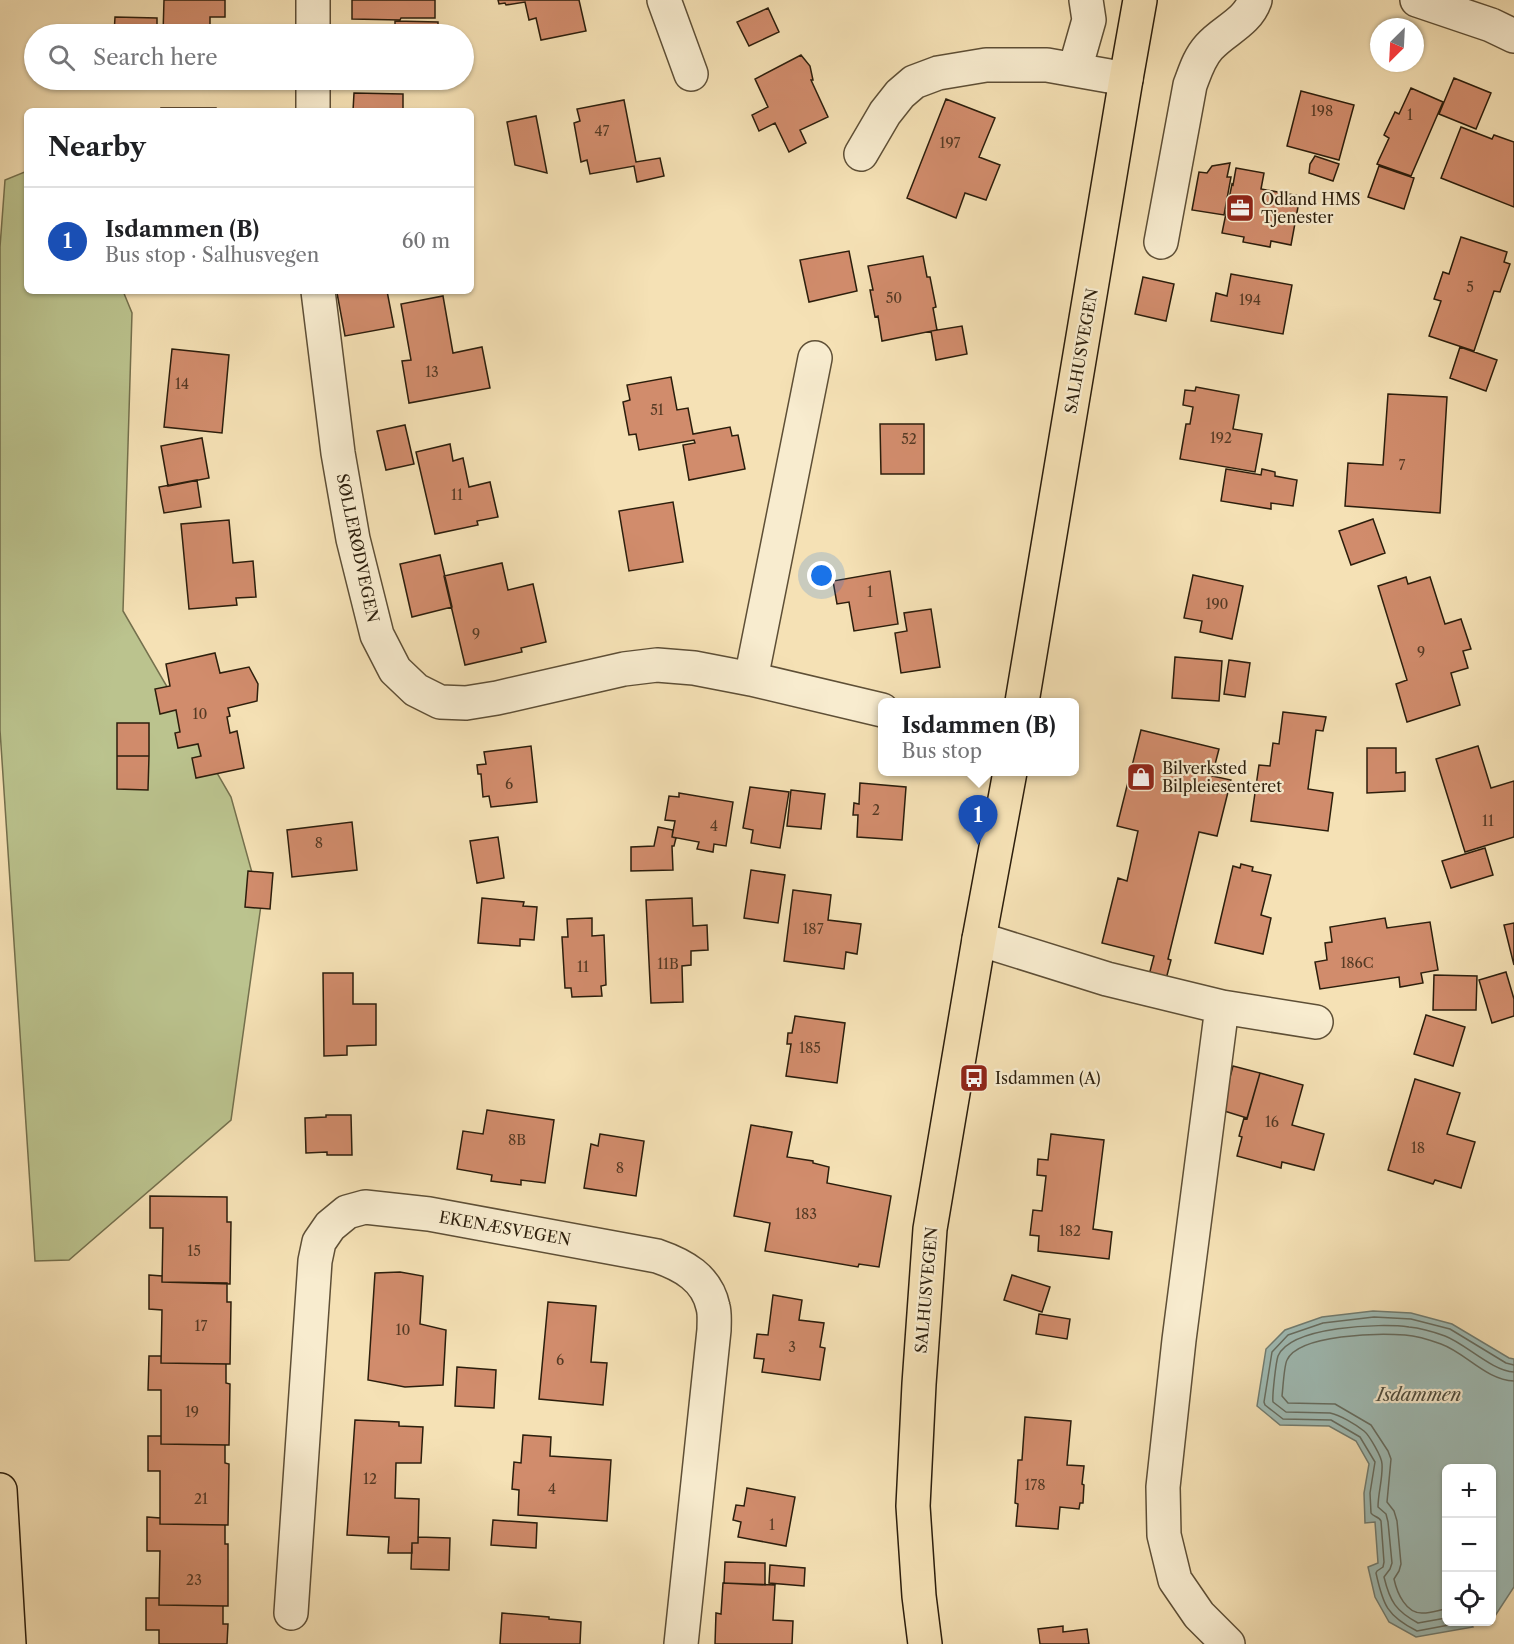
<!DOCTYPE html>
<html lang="en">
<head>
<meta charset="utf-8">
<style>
  body { margin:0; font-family:"Libre Caslon Text",serif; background:#f2f2f2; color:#202124 }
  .controls { position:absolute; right:18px; bottom:18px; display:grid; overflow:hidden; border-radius:9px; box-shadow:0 2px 4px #0004 }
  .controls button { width:54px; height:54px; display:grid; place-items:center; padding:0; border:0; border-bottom:2px solid #e0e0e0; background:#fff; color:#202124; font:30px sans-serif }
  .compass { position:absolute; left:1370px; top:18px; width:54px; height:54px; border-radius:50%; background:#fff; box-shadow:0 2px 4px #0004; rotate:204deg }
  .you { position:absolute; left:822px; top:576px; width:21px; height:21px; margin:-15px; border:4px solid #fff; border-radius:50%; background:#1a73e8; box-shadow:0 0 0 9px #1a73e833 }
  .badge { display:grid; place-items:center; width:39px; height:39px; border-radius:50%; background:#db2777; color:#fff; font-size:20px; font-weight:700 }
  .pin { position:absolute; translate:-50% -50px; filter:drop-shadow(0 2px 3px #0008) }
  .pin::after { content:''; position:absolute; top:32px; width:21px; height:18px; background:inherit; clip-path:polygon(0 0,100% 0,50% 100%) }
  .popup { position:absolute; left:878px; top:698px; width:201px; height:78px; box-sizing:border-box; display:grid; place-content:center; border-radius:9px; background:#fff; filter:drop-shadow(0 2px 4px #0005); font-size:20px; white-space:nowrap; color:#757577 }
  .popup b { font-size:22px; color:#202124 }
  .popup::after { content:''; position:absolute; left:50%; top:100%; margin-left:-12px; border:12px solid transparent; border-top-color:#fff }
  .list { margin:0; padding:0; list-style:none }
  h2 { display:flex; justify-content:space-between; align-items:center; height:78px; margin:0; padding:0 24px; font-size:26px }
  h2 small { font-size:20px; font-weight:400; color:#757577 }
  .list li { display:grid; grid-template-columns:39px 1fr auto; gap:18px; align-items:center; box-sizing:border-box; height:108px; padding:0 24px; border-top:2px solid #e0e0e0 }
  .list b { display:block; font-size:22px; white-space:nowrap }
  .list p { margin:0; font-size:20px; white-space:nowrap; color:#757577 }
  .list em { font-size:20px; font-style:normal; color:#757577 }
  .icon { flex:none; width:33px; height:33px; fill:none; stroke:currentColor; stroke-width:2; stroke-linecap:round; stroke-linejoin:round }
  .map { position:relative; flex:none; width:1514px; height:1644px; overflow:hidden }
  .search { position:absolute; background:#fff; box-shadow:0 2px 4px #0004; left:24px; top:24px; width:450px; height:66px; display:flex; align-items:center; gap:15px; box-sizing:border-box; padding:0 21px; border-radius:33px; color:#757577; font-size:22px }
  .panel { position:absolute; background:#fff; box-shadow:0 2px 4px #0004; left:24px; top:108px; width:450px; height:186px; border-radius:9px }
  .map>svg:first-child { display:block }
</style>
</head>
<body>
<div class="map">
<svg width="1514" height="1644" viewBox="0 0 1514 1644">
  <rect width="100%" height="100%" fill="#f5e1b5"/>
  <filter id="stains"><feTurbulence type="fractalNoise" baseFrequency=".00333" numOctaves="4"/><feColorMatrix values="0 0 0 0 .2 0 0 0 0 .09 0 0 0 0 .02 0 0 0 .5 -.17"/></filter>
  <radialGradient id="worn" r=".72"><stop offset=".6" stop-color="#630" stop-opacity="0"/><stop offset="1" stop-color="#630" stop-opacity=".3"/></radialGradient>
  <!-- green -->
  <path fill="#bbc38e" stroke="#74704d" stroke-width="1.5" d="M27 171V291H123L132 313 123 611 231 797 261 905 231 1120 69 1260 35 1261 0 730V247L5 180Z"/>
  <!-- water -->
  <path fill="#9fbcb6" stroke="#717d72" stroke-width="1.5" d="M1373 1311 1411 1313 1452 1324 1509 1358 1514 1359V1587L1493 1619 1492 1618V1468H1446V1622H1470L1473 1627 1416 1637 1389 1622 1375 1597 1368 1567 1378 1563 1375 1522 1365 1523 1364 1493 1369 1464 1356 1441 1329 1426 1280 1425 1257 1406 1266 1349 1285 1330 1322 1317Z"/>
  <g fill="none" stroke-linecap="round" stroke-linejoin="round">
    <!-- shore -->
    <path stroke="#666d61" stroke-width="1.5" d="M1446 1609C1439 1610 1431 1613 1423 1613 1406 1614 1397 1593 1394 1579L1399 1571 1401 1564 1397 1521 1394 1511 1387 1502 1391 1459 1388 1451 1371 1425 1335 1404 1288 1403 1282 1396C1283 1388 1284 1366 1287 1360 1299 1334 1380 1333 1405 1335 1417 1336 1430 1340 1441 1344 1466 1353 1486 1380 1514 1381
      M1446 1618 1418 1623C1396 1611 1390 1602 1384 1577L1390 1569 1392 1563 1388 1522 1386 1514 1378 1507C1378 1493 1383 1478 1382 1464 1382 1457 1369 1435 1364 1431 1355 1424 1340 1415 1330 1413L1286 1412 1273 1402C1272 1396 1276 1362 1278 1356 1291 1326 1381 1323 1409 1327 1420 1328 1434 1332 1445 1336 1466 1344 1492 1371 1514 1372
      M1465 1622 1417 1631C1387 1616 1383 1605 1376 1573L1377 1571 1383 1567 1384 1562 1381 1521C1379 1516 1373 1517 1371 1513L1370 1493 1375 1462 1360 1437 1331 1420 1283 1419 1265 1405 1264 1402 1272 1352 1288 1335 1323 1323 1374 1317 1411 1319 1450 1329 1506 1363 1514 1365"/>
  </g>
  <!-- building -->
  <path fill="#d18c6c" stroke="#2c1e0c" stroke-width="1.5" d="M164 0H225V17H210V25H221V34H163Z
    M352 0H435V18H401L400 20 352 19Z
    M498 0H579L586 31 541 40 536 18 529 20 525 2 506 5 505 3 499 4Z
    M768 8 779 32 749 46 737 22Z
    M115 17 157 18V34H114Z
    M395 21 438 22V34H395Z
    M801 55 810 66 813 80H811L828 117 800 130 806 143 789 152 775 123 759 131 752 115 768 107 755 79Z
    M1454 78 1491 93 1476 129 1439 114Z
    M1411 88 1443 102 1411 176 1377 164 1389 138 1384 135 1395 112 1399 114Z
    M1301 91 1354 105 1339 160 1287 146Z
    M354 93 403 94V111H353Z
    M946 99 995 118 979 157 1000 165 986 200 965 193 956 218 907 198Z
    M624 100 636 162 660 158 664 176 637 182 634 166 590 174 587 160 581 162 574 123 580 121 577 109Z
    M161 108H216V111H161Z
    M536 116 547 173 515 165 507 122Z
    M1461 127 1492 139 1494 135 1514 142V207L1441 178Z
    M1315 156 1339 164 1333 181 1309 173 1310 164Z
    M1230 163 1227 177H1231L1224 215 1192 210 1199 172 1207 173 1212 166Z
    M1379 166 1414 178 1404 209 1368 197Z
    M1236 168 1264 173 1261 189 1300 196 1291 245 1271 241 1270 247 1243 242 1244 237 1222 233 1232 184 1233 185Z
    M1461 237 1507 252 1504 262 1510 264 1500 292 1494 291 1474 351 1429 336 1441 301 1434 299 1443 272 1449 274Z
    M849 251 857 291 809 302 800 260Z
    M923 256 927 277H930L936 307 933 308 937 330 882 341 878 316 875 317 870 290H873L868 266Z
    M1231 274 1292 285 1283 334 1211 321 1216 293 1227 296Z
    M1143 277 1174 284 1166 321 1135 314Z
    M348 291H387L394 327 345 336 337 293Z
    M443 296 453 353 482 347 490 388 409 403 402 361 411 360 401 304Z
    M962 326 967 354 936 360 931 331Z
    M1460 347 1497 360 1486 391 1450 378Z
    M172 349 229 355 222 433 164 427Z
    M671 377 677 410 688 408 693 434 730 427 732 436 738 435 745 469 689 480 683 445 695 443 694 440 639 450 636 434 629 435 623 402 630 400 627 385Z
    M1196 387 1239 395 1233 429 1262 434 1255 472 1180 459 1186 424H1190L1193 407 1183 405 1185 390 1195 391Z
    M1388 394 1447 397 1440 513 1345 506 1348 463 1383 465Z
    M880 424H924V474H881Z
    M405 425 414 464 386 470 377 431Z
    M202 438 209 478 168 486 161 446Z
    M450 444 453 461 463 458 469 487 490 482 498 517 477 521 478 525 435 534 416 452Z
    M1226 469 1261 475 1262 469 1275 472V476L1297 480 1293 506 1271 503V509L1221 501Z
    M197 480 201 507 164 513 159 487Z
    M673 502 683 562 629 571 619 511Z
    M1373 519 1385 553 1351 565 1339 531Z
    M229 520 233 563 253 561 256 597 236 598 237 605 189 609 181 524Z
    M440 555 452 607 412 617 400 564Z
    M502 563 508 590 533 584 546 642 521 648 522 652 465 665 444 576Z
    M890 571 898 624 854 631 849 602 837 604 833 581Z
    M1193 575 1243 586 1232 639 1200 632 1202 621 1184 618Z
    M1406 577 1408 584 1430 577 1445 624 1461 619 1471 649 1463 651 1468 668 1451 673 1460 705 1407 722 1396 684 1407 680 1378 586Z
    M931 609 940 667 901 673 895 633 907 631 904 613Z
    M215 653 220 673 249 667 258 684 257 701 228 708 230 716 227 717 230 733 237 731 244 768 196 778 192 758 201 756 198 744 178 748 175 733 180 732 176 710 160 714 155 689 170 686 166 664Z
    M1175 657 1222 661 1219 701 1172 698Z
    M1229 660 1250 663 1245 697 1224 694Z
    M1283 712 1326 717 1323 731 1316 730 1308 789 1333 793 1328 831 1251 821 1259 765 1270 766 1273 743 1279 744Z
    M117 723H149V756H117Z
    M1141 730 1219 749 1212 776 1231 780 1217 836 1199 832 1168 959 1171 960 1165 983 1148 979 1154 956 1102 943 1118 878 1127 881 1138 831 1117 826Z
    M531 746 537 802 491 807 489 796 483 797 481 774H478L477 765 486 764 484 752Z
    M1478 746 1491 788 1514 781V837L1465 852 1436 759Z
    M1367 748H1396V773L1405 772V791L1367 793Z
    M117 756H149L148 790 117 789Z
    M860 783 906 787 902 840 857 837 858 815H853L854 803 859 804Z
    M750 787 789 792 780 848 751 843 753 830 743 828Z
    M791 790 825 794 821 829 787 826Z
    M679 793 733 802 726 846 714 844 713 852 697 849 699 842 672 837 675 821 665 820 669 796 679 797Z
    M352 822 357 870 292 877 287 830Z
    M658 827 673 830 672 837 676 838 674 846H672L673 870 631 871V847L654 846Z
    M498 837 504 878 477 883 470 841Z
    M1485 848 1493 875 1451 888 1442 861Z
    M1241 864 1253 867 1252 871 1271 875 1261 915 1271 918 1263 954 1215 943 1233 866 1240 868Z
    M751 870 785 875 778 923 744 918Z
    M248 871 273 873 270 909 245 907Z
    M793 890 831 895 828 920 861 924 857 954 846 952 844 969 784 961Z
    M482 898 524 902 523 906 537 907 534 940 520 939V946L478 943Z
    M692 898 693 926 707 925 708 950 691 951V965L682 966 683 1002 651 1003 646 900Z
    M592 918V936L604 935 606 985 601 986 602 996 572 997 571 988H565L562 937H568L567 919Z
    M1385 918 1387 928 1430 922 1438 970 1421 973 1423 983 1400 987 1399 977 1320 989 1315 962 1327 960 1325 943 1332 942 1330 927Z
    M1514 923V965L1504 925Z
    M1506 972 1514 999V1016L1492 1023 1479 980Z
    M323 973H353V1004H376V1045L347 1046V1055L324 1056Z
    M1434 975 1477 976 1476 1010H1433Z
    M1426 1015 1465 1027 1453 1066 1414 1054Z
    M795 1016 845 1023 837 1083 786 1076 791 1044H787L788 1033H792Z
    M1233 1066 1260 1073 1247 1118 1221 1110Z
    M1260 1073 1303 1085 1292 1125 1324 1134 1314 1170 1282 1162 1281 1168 1237 1156 1242 1137 1239 1136 1244 1118 1247 1119Z
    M1415 1079 1460 1093 1447 1134 1475 1142 1461 1188 1435 1180 1433 1184 1388 1170Z
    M487 1110 554 1120 545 1183 521 1180V1185L491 1181 492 1175 457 1169 463 1131 483 1134Z
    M326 1115H351L352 1155H327V1152L306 1153 305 1118 326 1117Z
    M751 1125 792 1132 787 1157 813 1161V1163L829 1167 827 1183 891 1196 879 1267 859 1264 858 1267 765 1251 770 1223 734 1216Z
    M600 1134 644 1141 636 1196 584 1188 591 1144 598 1146Z
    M1051 1134 1104 1140 1093 1229 1112 1232 1109 1259 1038 1251 1039 1236 1030 1235 1033 1210 1042 1211 1046 1176 1037 1175 1038 1159 1048 1160Z
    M150 1196 227 1197V1222H231L230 1284 162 1282 163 1228H150Z
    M400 1272 423 1276 420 1324 446 1330 443 1385 405 1387 368 1380 375 1273Z
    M149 1275 162 1276V1282L227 1283V1302H231L230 1364 161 1363 162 1310 149 1309Z
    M1012 1275 1050 1287 1042 1312 1004 1300Z
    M773 1295 802 1300 799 1320 824 1323 820 1347 825 1348 820 1380 762 1372 764 1359 754 1358 757 1334 768 1335Z
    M548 1302 596 1306 591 1362 607 1363 603 1405 539 1399Z
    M1039 1314 1070 1319 1067 1339 1036 1334Z
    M149 1356H161V1363L226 1364V1383L230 1384 229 1445 161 1444V1390H148Z
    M457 1367 496 1370 494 1408 455 1406Z
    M1025 1417 1071 1421 1067 1465 1084 1466 1082 1484 1084 1485 1083 1503H1080L1079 1509 1060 1507 1058 1529 1016 1526 1018 1504 1015 1503 1018 1460H1022Z
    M355 1420 399 1422V1426L423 1427 421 1463H396L395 1498 419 1499 418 1543H412V1553H388L389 1537 347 1535Z
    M523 1435 551 1437 550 1456 611 1460 607 1521 518 1515 519 1490 512 1489 514 1462 521 1463Z
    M148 1436H161V1444L225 1445V1463L229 1464 228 1525 160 1524V1471H148Z
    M747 1488 795 1497 786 1546 738 1537 741 1522 733 1520 736 1505 744 1506Z
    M147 1517 160 1518V1524L225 1525V1544H228V1606L159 1605 160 1551H147Z
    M493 1520 537 1523 536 1548 491 1545Z
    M418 1537 450 1538 449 1570 411 1569 412 1543H418Z
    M725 1562 765 1563V1585L724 1583Z
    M770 1565 805 1568 804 1586 769 1583Z
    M723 1583 775 1585 773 1620 793 1621 792 1644H715L716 1613 721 1614Z
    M146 1598H159V1605L223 1606V1624H228L227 1644H159V1630H146Z
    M502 1613 549 1617V1619L581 1622 580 1644H500Z
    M1063 1626V1632L1087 1629 1089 1644H1040L1038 1629Z"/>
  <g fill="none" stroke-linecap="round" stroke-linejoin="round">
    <!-- minor casing -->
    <g stroke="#5e4f36" stroke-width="36">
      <path id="minor" d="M664 0 691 74
        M1417 0 1491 25 1514 36
        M313 34V0
        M1075 69 1089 20 1086 0
        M313 111V80
        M861 154 885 113 900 94 914 82 938 73 986 65H1047L1126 79
        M1161 242 1190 85C1195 72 1199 58 1209 47 1224 30 1247 23 1255 0
        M318 291 338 453 353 539 377 635 395 670 416 690 440 702 466 703 497 698 624 669 657 665 694 668 751 679 882 710
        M751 679 815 358
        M979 939 1107 979 1222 1007 1316 1022
        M1222 1007 1179 1340 1163 1487 1164 1535 1175 1580 1199 1615 1228 1644
        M291 1613 315 1261 319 1242 330 1226 347 1212 365 1207 429 1214 657 1256C683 1265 707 1278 713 1307 715 1314 714 1323 714 1330L681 1644"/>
    </g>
    <!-- major casing -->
    <g stroke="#2c1e0c" stroke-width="36">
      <path id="major" d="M1022 702 1126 79 1140 0
        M925 1644 919 1596 913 1506 919 1384 930 1229 979 939 1010 772"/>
    </g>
    <!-- highway casing -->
    <g stroke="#2c1e0c" stroke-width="36">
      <path id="highway" d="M0 1490 9 1644"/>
    </g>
    <!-- minor -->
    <use href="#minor" stroke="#f8eccf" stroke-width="33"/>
    <!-- major -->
    <use href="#major" stroke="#f5e1b5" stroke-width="33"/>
    <!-- highway -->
    <use href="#highway" stroke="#f5e1b5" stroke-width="33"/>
  </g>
  <!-- icons -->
  <defs>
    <g id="office-square" transform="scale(1.5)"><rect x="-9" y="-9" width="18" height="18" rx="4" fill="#8f2418" stroke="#f8eccf"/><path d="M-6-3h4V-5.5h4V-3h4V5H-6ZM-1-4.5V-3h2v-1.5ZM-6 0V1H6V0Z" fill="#fff"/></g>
    <g id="shop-square" transform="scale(1.5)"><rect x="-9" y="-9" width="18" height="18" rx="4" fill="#8f2418" stroke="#f8eccf"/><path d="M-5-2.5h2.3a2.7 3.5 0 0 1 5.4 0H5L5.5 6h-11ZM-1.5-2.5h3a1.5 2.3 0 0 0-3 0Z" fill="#fff"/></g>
    <g id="bus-square" transform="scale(1.5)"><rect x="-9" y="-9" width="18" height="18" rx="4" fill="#8f2418" stroke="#f8eccf"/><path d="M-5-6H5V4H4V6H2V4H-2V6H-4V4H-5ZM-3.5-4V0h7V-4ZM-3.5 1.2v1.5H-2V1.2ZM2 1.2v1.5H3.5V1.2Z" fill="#fff"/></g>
  </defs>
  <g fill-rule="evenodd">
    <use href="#office-square" x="1240" y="208"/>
    <use href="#shop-square" x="1141" y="777"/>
    <use href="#bus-square" x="974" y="1078"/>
  </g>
  <g text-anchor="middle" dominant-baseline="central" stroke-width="4.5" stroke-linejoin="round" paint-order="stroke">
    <!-- number labels -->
    <g font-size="14" fill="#553a24">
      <text x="1322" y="111">198</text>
      <text x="1410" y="115">1</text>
      <text x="602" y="131">47</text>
      <text x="950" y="143">197</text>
      <text x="1470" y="287">5</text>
      <text x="894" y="298">50</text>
      <text x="1250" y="300">194</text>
      <text x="432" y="372">13</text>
      <text x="182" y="384">14</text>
      <text x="657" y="410">51</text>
      <text x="1221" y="438">192</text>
      <text x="909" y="439">52</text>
      <text x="1402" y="465">7</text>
      <text x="457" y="495">11</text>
      <text x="870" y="592">1</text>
      <text x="1217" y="604">190</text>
      <text x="476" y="634">9</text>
      <text x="1421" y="652">9</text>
      <text x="200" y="714">10</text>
      <text x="509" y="784">6</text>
      <text x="876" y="810">2</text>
      <text x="1488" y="821">11</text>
      <text x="714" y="826">4</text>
      <text x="319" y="843">8</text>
      <text x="813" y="929">187</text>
      <text x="1357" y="963">186C</text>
      <text x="668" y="964">11B</text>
      <text x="583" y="967">11</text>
      <text x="810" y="1048">185</text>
      <text x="1272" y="1122">16</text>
      <text x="517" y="1140">8B</text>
      <text x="1418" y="1148">18</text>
      <text x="620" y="1168">8</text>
      <text x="806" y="1214">183</text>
      <text x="1070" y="1231">182</text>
      <text x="194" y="1251">15</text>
      <text x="201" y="1326">17</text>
      <text x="403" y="1330">10</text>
      <text x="792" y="1347">3</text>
      <text x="560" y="1360">6</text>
      <text x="192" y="1412">19</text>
      <text x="370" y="1479">12</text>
      <text x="1035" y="1485">178</text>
      <text x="552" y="1489">4</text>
      <text x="201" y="1499">21</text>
      <text x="772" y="1525">1</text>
      <text x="194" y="1580">23</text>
    </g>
    <!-- poi labels -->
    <g font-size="16" fill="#2c1e0c" stroke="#f8eccf" text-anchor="start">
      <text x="1261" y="199">Odland HMS<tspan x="1261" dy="18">Tjenester</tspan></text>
      <text x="1162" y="768">Bilverksted<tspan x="1162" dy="18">Bilpleiesenteret</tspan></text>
      <text x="995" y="1078">Isdammen (A)</text>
    </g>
    <!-- street labels -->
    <g font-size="16" fill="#2c1e0c" stroke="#f8eccf">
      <text transform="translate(1081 351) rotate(-80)">SALHUSVEGEN</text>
      <text transform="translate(358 548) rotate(78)">SØLLERØDVEGEN</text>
      <text transform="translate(505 1228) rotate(10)">EKENÆSVEGEN</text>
      <text transform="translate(926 1290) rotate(-85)">SALHUSVEGEN</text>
    </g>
    <!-- water labels -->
    <g font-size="18" font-style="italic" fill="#4e4d3f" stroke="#f8eccf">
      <text x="1419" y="1395">Isdammen</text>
    </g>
  </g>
  <rect width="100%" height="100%" filter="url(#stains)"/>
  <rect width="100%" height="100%" fill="url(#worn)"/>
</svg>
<div class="controls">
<button>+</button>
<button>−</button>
<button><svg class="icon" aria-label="locate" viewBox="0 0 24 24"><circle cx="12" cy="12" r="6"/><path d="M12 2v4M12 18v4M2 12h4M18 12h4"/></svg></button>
</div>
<svg class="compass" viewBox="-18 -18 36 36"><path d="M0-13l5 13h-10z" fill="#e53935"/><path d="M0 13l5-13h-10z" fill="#757577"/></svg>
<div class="you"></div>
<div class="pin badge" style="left:978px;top:845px;background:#1a4fb4">1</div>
<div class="popup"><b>Isdammen (B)</b>Bus stop</div>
<div class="search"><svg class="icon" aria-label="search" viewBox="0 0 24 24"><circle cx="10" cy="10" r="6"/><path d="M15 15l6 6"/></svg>Search here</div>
<section class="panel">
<h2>Nearby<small></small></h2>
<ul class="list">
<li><span class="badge" style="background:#1a4fb4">1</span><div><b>Isdammen (B)</b><p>Bus stop · Salhusvegen</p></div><em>60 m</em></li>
</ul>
</section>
</div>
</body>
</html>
